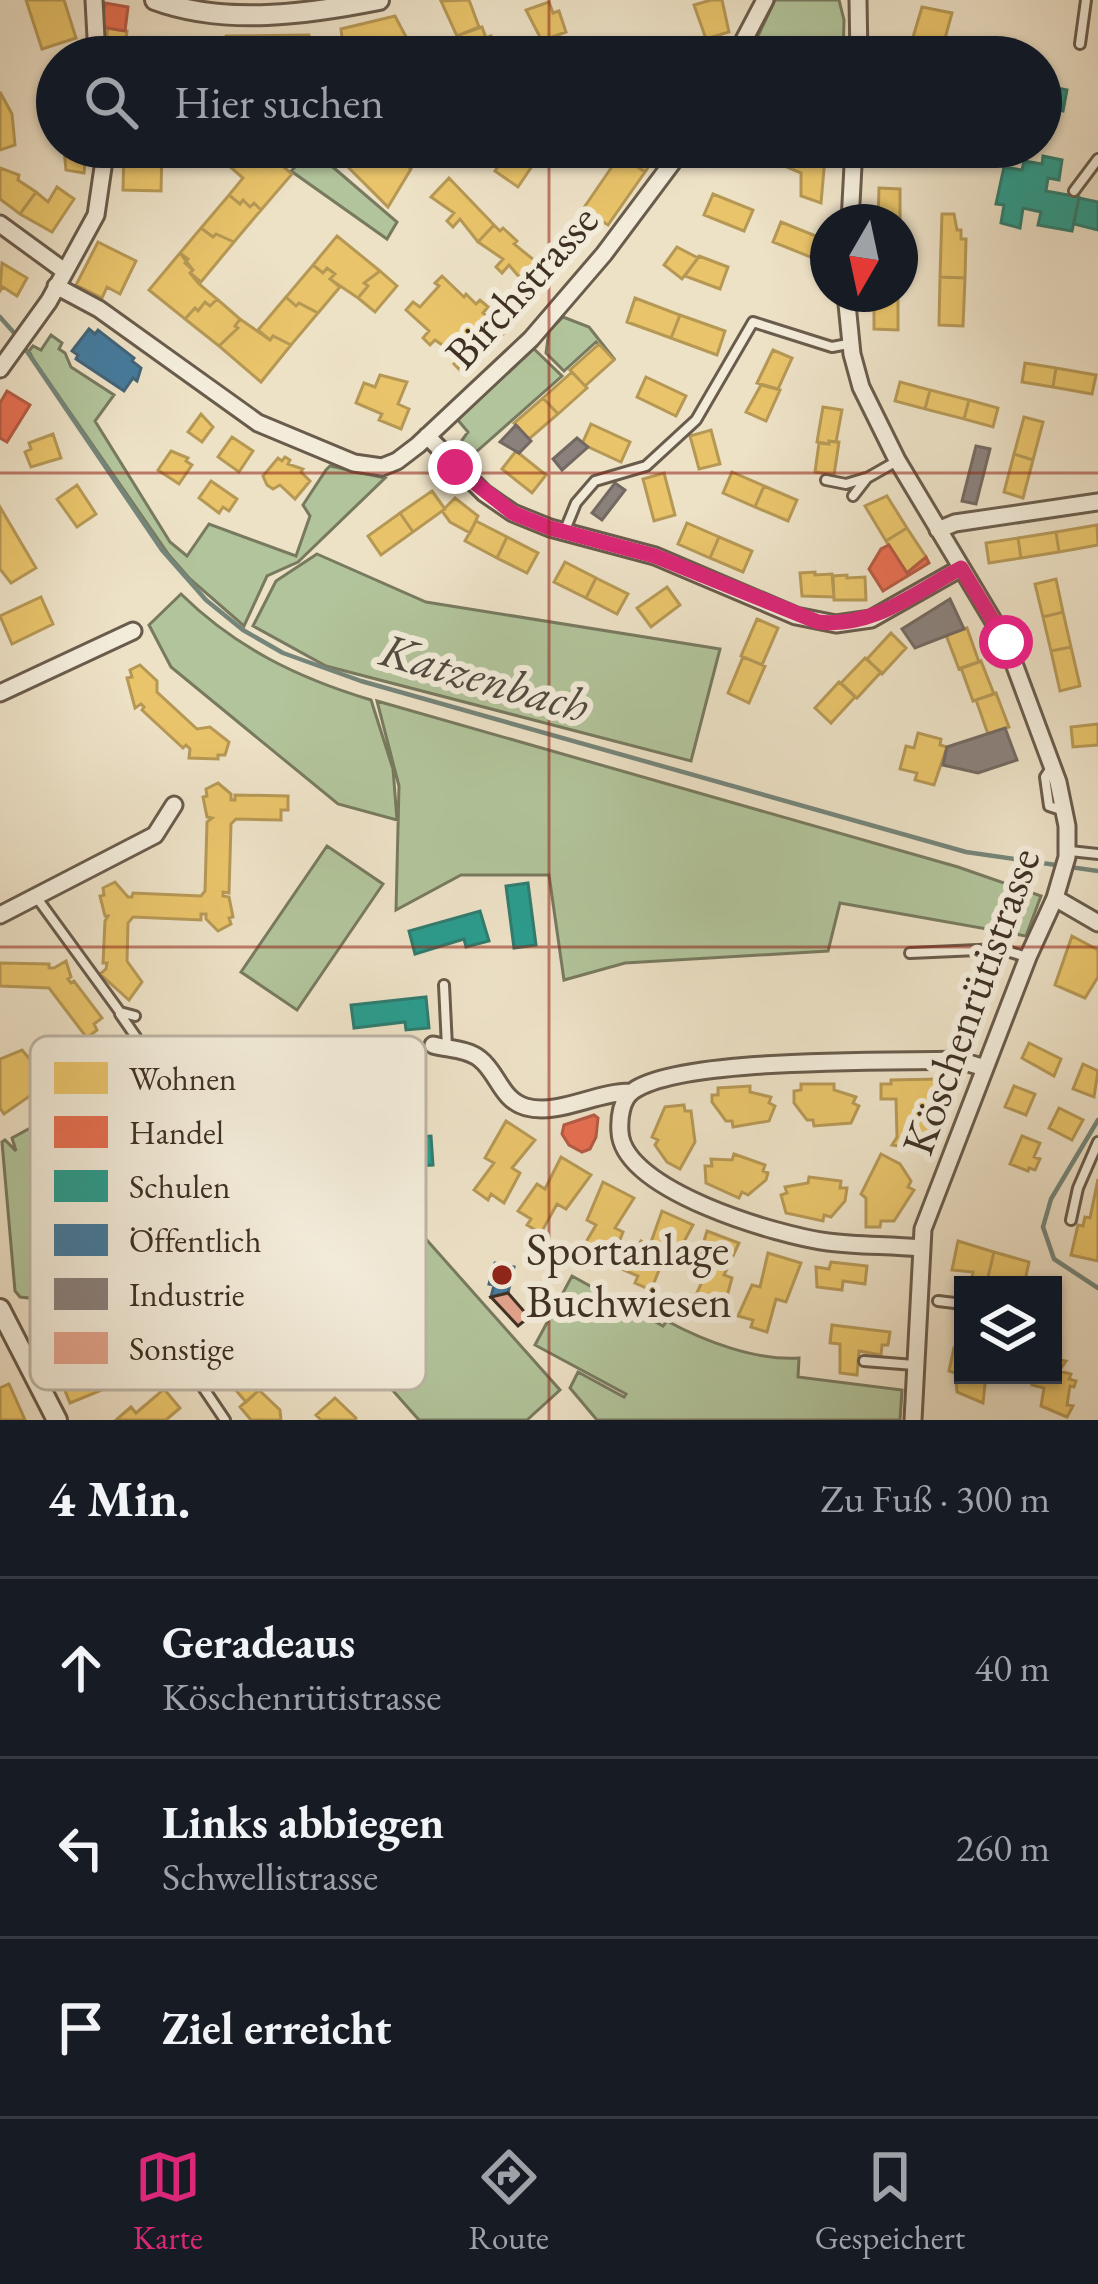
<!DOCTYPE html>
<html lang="de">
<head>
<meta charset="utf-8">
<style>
  body { margin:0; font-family:"EB Garamond",serif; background:#242831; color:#f1f3f6 }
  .controls { position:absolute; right:36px; bottom:36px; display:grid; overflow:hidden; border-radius:0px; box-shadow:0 3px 9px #0004 }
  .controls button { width:108px; height:108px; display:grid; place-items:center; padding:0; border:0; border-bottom:3px solid #363941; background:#171b24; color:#f1f3f6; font:60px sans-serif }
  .compass { position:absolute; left:810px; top:204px; width:108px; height:108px; border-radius:50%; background:#171b24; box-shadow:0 3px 9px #0004; rotate:189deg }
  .stop { position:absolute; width:36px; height:36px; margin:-27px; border:9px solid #db2777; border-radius:50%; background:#fff }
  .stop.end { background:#db2777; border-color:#fff; box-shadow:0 3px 12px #0008 }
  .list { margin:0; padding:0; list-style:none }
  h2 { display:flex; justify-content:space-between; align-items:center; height:156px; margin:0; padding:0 48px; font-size:51px }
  h2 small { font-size:39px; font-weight:400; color:#9ea1a6 }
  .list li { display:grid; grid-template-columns:78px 1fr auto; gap:36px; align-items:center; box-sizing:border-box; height:180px; padding:0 48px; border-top:3px solid #363941 }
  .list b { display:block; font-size:45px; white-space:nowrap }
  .list p { margin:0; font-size:39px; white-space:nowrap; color:#9ea1a6 }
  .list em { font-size:39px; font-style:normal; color:#9ea1a6 }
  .icon { flex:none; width:66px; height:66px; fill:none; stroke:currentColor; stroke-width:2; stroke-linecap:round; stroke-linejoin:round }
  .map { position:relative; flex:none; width:1098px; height:1420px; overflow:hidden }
  .search { position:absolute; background:#171b24; box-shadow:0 3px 9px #0004; left:36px; right:36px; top:36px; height:132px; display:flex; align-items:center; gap:30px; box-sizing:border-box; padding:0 42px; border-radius:66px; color:#9ea1a6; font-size:45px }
  .sheet { height:696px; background:#171b24 }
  nav { display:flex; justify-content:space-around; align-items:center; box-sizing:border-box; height:168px; border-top:3px solid #363941; background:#171b24; font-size:33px; color:#9ea1a6 }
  nav a { display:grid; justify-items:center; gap:6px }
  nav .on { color:#db2777 }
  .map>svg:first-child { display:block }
</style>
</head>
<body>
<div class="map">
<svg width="1098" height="1420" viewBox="0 0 1098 1420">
  <rect width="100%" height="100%" fill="#ede1c6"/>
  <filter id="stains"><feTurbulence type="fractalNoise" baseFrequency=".00167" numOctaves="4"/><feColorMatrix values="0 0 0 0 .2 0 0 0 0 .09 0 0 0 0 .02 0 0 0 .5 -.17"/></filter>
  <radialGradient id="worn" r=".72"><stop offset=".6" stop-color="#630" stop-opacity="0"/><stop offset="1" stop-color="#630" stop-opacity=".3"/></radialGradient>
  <!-- green -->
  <path fill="#b2c49b" stroke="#787a60" stroke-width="3" d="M775 0H839L844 20 843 57H748Z
    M313 150 397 222 387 239 291 171Z
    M563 317 589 327 615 360 596 342 564 371 546 353 549 331Z
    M51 335 62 343 59 349 65 353 71 367 114 395 95 421 170 542 187 556 209 524 296 556 310 516 303 505 326 470 330 466 385 478 298 562 267 576 244 626 190 579 169 555 33 359 29 351 33 346 41 350Z
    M532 347 562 376 467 460 464 457 460 460 457 447 468 432 457 419Z
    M317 554 426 602 720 649 691 761 326 666 253 626 276 581Z
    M181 594C236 648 298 678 371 700L393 769 397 820 338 804 171 667 149 625Z
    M377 701 958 867 1041 896 1026 936 840 903 828 951 625 963 564 980 549 875H461L396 910 399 786Z
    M327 846 383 884 297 1010 241 972Z
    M197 1037 239 1188 299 1210 316 1221 401 1217 417 1235 320 1320V1331L269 1300 204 1269 100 1280 91 1312 75 1303 20 1297 15 1291 2 1142 5 1140 16 1151 12 1138 73 1105 118 1090 167 1038Z
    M425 1238 560 1390 527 1420H419L331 1321Z
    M572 1276 663 1326 667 1321C704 1341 756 1361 799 1358L798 1377 902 1390 900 1420H597L570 1388 578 1372 624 1397 626 1394 535 1345Z"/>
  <!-- homes -->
  <path fill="#e9c46a" stroke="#b69855" stroke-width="3" d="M26 0H64L76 38 42 49Z
    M469 0 479 27 457 36 441 1Z
    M711 0H722L729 32 706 39 694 5Z
    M549 2 553 13 559 11 566 32 542 41 526 10Z
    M922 7 952 13 940 57 908 54Z
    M395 16 414 52 410 57 344 54 341 29Z
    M482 27 486 38 491 36 499 57H472L468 47 464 49 459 35Z
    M108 28 127 31 124 53 105 50Z
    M309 35 311 43 297 57H230L222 46 226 36Z
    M0 92 12 114 15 145 0 150Z
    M124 147H162L161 191 123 190Z
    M245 147H261L292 174 261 210 254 203 250 207 243 200 240 204 229 195 243 178 227 164 236 154 240 156Z
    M350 147H388L411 169 388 207 339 158Z
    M511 147H545L518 187 495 171Z
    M625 147H662L645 172 620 155Z
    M750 147H826L821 203 801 196V173L748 150Z
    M64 149 86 152 84 173 66 170Z
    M620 155 645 172 608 225 583 209Z
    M0 168 19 175 18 180 36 192 20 214 0 199Z
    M449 178 494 225 478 242 460 219 453 227 447 221 454 213 431 197Z
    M57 187 74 199 52 232 20 214 36 192 48 202Z
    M879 188 900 189V222H878Z
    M713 194 753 210 744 231 704 215Z
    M229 195 240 204 243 200 250 207 254 203 261 210 234 242 216 234 213 237 201 228Z
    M942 214H954L957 230H961V239H966L965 278 940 277Z
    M781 222 821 238 813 258 773 242Z
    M494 225 500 231 503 228 517 241 514 244 544 268 527 286 509 265 502 273 496 267 503 259 478 242Z
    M201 228 213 237 216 234 234 242 201 282 190 273 193 270 180 253Z
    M337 236 380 271 364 283 368 286 358 298 330 279 335 274 327 268 323 273 313 265Z
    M98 242 136 261 120 294 107 287 102 298 76 285Z
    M677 247 698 258 682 279 664 265Z
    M180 253 188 259 185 263 193 270 190 273 199 284 217 299 210 306 205 302 198 311 195 308 185 319 149 290Z
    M699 256 728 267 720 289 685 276Z
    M2 263 27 278 17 296 3 287 0 291Z
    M313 265 323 273 327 268 335 274 330 279 340 287 318 313 299 303 296 306 286 297Z
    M380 271 397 286 375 312 358 298 368 286 364 283Z
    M442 276 464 297 466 294 476 304 480 300 488 307 483 313 504 333 496 342 492 338 461 371 454 364 459 359 448 349 435 340 430 345 423 338 429 331 406 310 413 302 420 307 439 286 435 283Z
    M940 277 965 278 963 326 939 325Z
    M874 294H898V330L874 329Z
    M286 297 296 306 299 303 318 313 291 345 273 336 270 340 258 330Z
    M635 298 680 315 671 338 627 322Z
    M217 299 240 319 235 326 238 328 219 346 185 319 195 308 198 311 205 302 210 306Z
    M680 315 725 331 717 355 671 338Z
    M240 319 270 340 273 336 291 345 261 382 219 346 238 328 235 326Z
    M599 344 614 360 585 386 570 370Z
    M773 350 792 358 778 389 757 383Z
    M1025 363 1056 368 1053 387 1022 382Z
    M1056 368 1096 375 1092 394 1053 387Z
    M572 372 587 388 558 414 543 398Z
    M380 375 407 382 398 404 409 409 401 429 379 420 382 414 356 403 364 383 375 387Z
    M646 377 686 396 676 416 637 397Z
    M900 382 930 390 925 409 895 401Z
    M761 385 780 390 766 421 746 412Z
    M930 390 969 400 964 419 925 409Z
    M543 398 558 414 529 439 514 423Z
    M969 400 998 408 993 427 964 419Z
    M823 407 842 410 836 442 829 441V444L817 442Z
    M201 414 213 427 202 442 188 432Z
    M1024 417 1043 422 1033 460 1014 454Z
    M591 424 630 442 621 462 582 444Z
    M711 430 720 464 699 469 690 436Z
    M53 434 61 458 31 467 25 452 31 449 29 443Z
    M232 437 253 451 239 472 218 457Z
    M829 441 839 442 834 475 815 472 819 443 829 444Z
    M171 451 188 458 186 461 192 465 179 484 158 470Z
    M516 451 546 475 532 493 502 469Z
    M1014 454 1033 460 1023 498 1004 492Z
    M285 457 290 460 288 464 303 469 301 472 310 481 295 499 280 485 273 489 267 485 263 476 278 458 282 461Z
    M732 472 764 486 755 507 723 493Z
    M664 473 675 515 654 521 643 479Z
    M211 481 237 499 229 511 223 507 219 513 199 498Z
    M77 485 96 514 77 527 57 499Z
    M764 486 797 500 788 521 755 507Z
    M432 491 445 509 413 532 400 513Z
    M887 496 907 528 886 541 865 506Z
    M455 498 478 516 470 533 450 522 442 511Z
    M0 507 36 568 11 583 0 569Z
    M400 513 413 532 381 555 368 536Z
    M476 521 507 537 497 558 465 541Z
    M687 523 719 537 710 558 678 544Z
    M1097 525 1098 545 1059 552 1056 532Z
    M907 528 926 557 907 573 886 541Z
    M1056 532 1059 552 1021 558 1018 538Z
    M507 537 538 553 527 573 497 558Z
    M719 537 752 551 743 572 710 558Z
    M1018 538 1021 558 989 563 986 543Z
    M565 562 596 578 586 598 554 582Z
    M815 572V575L832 574 834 597 802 596 800 573Z
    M847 575V578L865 577 866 600H834L833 576Z
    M596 578 628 594 617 614 586 598Z
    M1056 579 1063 612 1043 617 1035 584Z
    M667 587 680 605 651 627 637 608Z
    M41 597 53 624 12 644 0 616Z
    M1063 612 1071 647 1051 651 1043 617Z
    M757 619 778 628 762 665 741 656Z
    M967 628 979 662 959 669 946 635Z
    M891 633 906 648 882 674 867 659Z
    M1071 647 1080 686 1060 691 1051 651Z
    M743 657 765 666 749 703 728 693Z
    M865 658 881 672 857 698 841 683Z
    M981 661 994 694 973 701 961 668Z
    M140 665 157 681V692L197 729 210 727 229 742 225 755H218V759L189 758 190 749 186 745 183 748 142 710 144 707 141 704 135 708 127 678 132 677 130 670Z
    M839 682 855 697 831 723 815 708Z
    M996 693 1009 727 988 734 976 700Z
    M1098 724V745L1073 747 1071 727Z
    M918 733 941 739 940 745 947 747 934 785 915 780 917 773 900 769 906 746 914 748Z
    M218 783 231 794V800H235V795L288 796V810H281V820L236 819 231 824 229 893 223 892V896L229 897 233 917 229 918 231 924 218 931 206 919V914H201V920L133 917 128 923 127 961 142 982 129 1000 100 974 106 969 107 963H103L105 921 108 916H105L100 896 104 895 103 888 115 882 128 897H132L133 893 201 896 205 891 207 822 212 818 207 817 203 797 207 796 206 789Z
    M1072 936 1098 950V977L1085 998 1055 985Z
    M66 961 71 977 68 979 71 983 74 981 102 1018 94 1024 97 1030 87 1038 49 988 0 986V963L49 964V968H54Z
    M1029 1043 1061 1059 1054 1076 1022 1058Z
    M22 1050 38 1069 40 1067 47 1084 4 1114 0 1108V1059Z
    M1083 1064 1098 1071 1094 1097 1073 1089Z
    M938 1079V1083L951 1082 952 1097H938L939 1134 915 1135 913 1148 892 1145 897 1137 896 1099H881V1084H891V1080Z
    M801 1084H834V1090L856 1097 853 1103 859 1106 851 1123 814 1126 813 1120H807L794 1103V1091L801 1090Z
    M750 1086V1092L771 1097 769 1103 775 1106 769 1121 733 1127 732 1121H726L712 1102V1095H718V1088Z
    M1014 1086 1035 1094 1026 1115 1005 1107Z
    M684 1105 685 1111H691L695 1142 680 1169 667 1162 655 1145 658 1140 652 1137 665 1107Z
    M1059 1108 1083 1120 1072 1140 1049 1128Z
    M506 1121 535 1140 512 1168 520 1173 504 1203 491 1194 488 1200 474 1190 494 1163 485 1158Z
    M1022 1136 1040 1143 1034 1157 1040 1159 1035 1170 1029 1168 1028 1171 1010 1164Z
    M734 1154 765 1165 763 1171 768 1173 766 1180 748 1195 742 1192 739 1198 706 1183 705 1166H712L711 1159 732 1160Z
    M881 1154 900 1164 911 1181 908 1187 914 1190 894 1221H881L880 1227H866V1198L861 1194Z
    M561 1157 591 1175 566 1209 557 1204 541 1233 527 1225 531 1219 518 1211 537 1184 545 1189Z
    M809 1177 841 1181 840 1188H847L845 1201 831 1217 824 1215 823 1221 786 1213 781 1195 787 1193 785 1187 808 1183Z
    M1098 1179V1261L1071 1255 1078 1225 1083 1226 1085 1217 1090 1218Z
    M603 1182 634 1198 615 1228 623 1232 611 1263 597 1256 594 1262 579 1254 596 1225 587 1220Z
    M662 1211 693 1225 673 1262 664 1258 651 1290 635 1283 638 1276 624 1270 641 1241 650 1245Z
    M707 1231 739 1243 724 1275 732 1278 723 1311 709 1305 707 1312 691 1306 705 1275 695 1271Z
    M958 1241 994 1252 987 1281 972 1277 973 1272 952 1270Z
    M994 1252 1029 1262 1024 1285 987 1281Z
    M768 1253 801 1263 786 1302 776 1299 767 1332 751 1327 753 1320 738 1316 752 1285 760 1287Z
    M831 1262 867 1266 865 1284 843 1281 842 1290 817 1287 816 1267 829 1269Z
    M66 1304 102 1390 70 1403 35 1317Z
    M832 1325 890 1332 888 1345H882L881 1355 859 1351 857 1375 840 1373V1344L830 1343Z
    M954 1348 963 1349V1375H986L983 1403 957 1392 956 1378 961 1375 949 1371Z
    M241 1356 266 1384 246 1402 222 1374Z
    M1053 1359 1066 1361 1059 1371 1071 1374 1069 1379 1076 1381 1074 1387 1070 1386 1067 1405 1073 1406 1067 1417 1041 1406 1044 1388 1032 1385 1034 1375H1053Z
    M9 1384 18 1404 25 1420H0V1388Z
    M164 1389 180 1408 166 1420H116L131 1407 136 1413Z
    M259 1390 280 1410 281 1420H251L240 1407Z
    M335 1398 356 1418 355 1420H321L316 1415Z"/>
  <!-- shops -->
  <path fill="#e76f51" stroke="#b45c44" stroke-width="3" d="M105 3 128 7 125 31 101 27Z
    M7 391 30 405 7 442 0 438V403Z
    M889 545 907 573 926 557 929 563 883 591 869 569 881 549Z
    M594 1115 598 1118 596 1137 590 1149 582 1152 569 1145 562 1134 564 1125Z"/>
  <!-- schools -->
  <path fill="#2a9d8f" stroke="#307c6f" stroke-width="3" d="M1041 85 1067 90 1063 111 1041 107Z
    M1043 156 1062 160 1059 180 1048 178 1046 191 1079 197 1072 231 1038 225 1041 212 1023 208 1020 228 1001 223 1004 205 996 204 1004 167 1022 170 1024 161 1042 164Z
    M1079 198 1098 202V230L1074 224Z
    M528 883 536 945 514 948 506 886Z
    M480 911 489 941 466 947 464 939 415 954 409 931Z
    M426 997 429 1028 406 1030 405 1022 354 1028 351 1005Z
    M326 1097 327 1106 345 1103 354 1115 347 1129 328 1132 329 1142 431 1136 433 1165 412 1166 415 1215 316 1221 313 1172 246 1176 245 1147 312 1143 309 1098Z"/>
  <!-- public -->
  <path fill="#457b9d" stroke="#436479" stroke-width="3" d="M89 329 95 334 98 330 134 358 132 361 141 368 137 381 133 378 124 391 76 359 78 355 72 351Z
    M495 1263 514 1267 508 1293 491 1297 494 1285 489 1284Z"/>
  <!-- industry -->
  <path fill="#8a817c" stroke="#736962" stroke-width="3" d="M516 425 531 441 519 453 500 442Z
    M577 438 588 447 562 470 553 459Z
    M976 446 990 449 976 504 962 501Z
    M615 483 625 490 602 520 592 513Z
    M950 599 964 629 915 648 902 629Z
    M1005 728 1017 760 978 773 943 765 947 747Z"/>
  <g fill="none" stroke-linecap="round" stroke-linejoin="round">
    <!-- stream -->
    <path stroke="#75857a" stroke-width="4.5" d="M0 317 16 335
      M22 344 162 550 206 600 243 630 283 653 361 681 966 852 1098 871
      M1098 1120 1051 1199 1043 1227 1054 1259 1098 1288"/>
  </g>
  <!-- building -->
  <path fill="#e2a38c" stroke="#3e3024" stroke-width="3" d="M508 1293 529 1317 518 1326 491 1297Z"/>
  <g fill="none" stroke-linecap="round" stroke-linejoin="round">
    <!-- service casing -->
    <g stroke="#6a5c4c" stroke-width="14">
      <path id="service" d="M1080 44 1086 0
        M1074 191 1098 159
        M826 480 846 484 866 478
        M853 496 867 478 897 461
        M565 530 576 503 595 481 646 466 696 420 753 322 832 347 848 344
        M1051 768 1045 777 1049 806 1064 811
        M1070 851 1098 854
        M37 898 120 1012 135 1016
        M910 953 1000 949 1027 957
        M444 985 447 1047
        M120 1014 136 1037
        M1071 1220 1078 1188 1098 1142
        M938 1301 963 1304
        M864 1361 914 1365
        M192 1371 225 1420"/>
    </g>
    <!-- minor casing -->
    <g stroke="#6a5c4c" stroke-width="21">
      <path id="minor" d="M94 0 97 57
        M858 0 859 57
        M735 57 765 0
        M850 222 854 147
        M0 224 63 270
        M56 286 99 309 258 423 354 463 382 467 397 461 418 445 531 339 604 254 684 147
        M846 294 852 354 861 387 897 460 1006 642 1058 782 1067 826V857L1055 898 1028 957 923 1229 913 1420
        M0 369 49 301 96 215 106 147
        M427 436 484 493 513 513 550 528 655 556 796 616 836 624 871 619 961 568
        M938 530 955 523 1098 502
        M0 693 133 631
        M1055 898 1098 923
        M0 915 155 835 174 805
        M433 1045C448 1049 468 1049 480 1059 498 1073 501 1100 526 1107 558 1116 596 1092 630 1092
        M920 1248C889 1245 859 1246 828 1242 780 1236 623 1191 620 1132 619 1119 621 1099 633 1091 681 1057 892 1062 958 1060L985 1068"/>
    </g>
    <!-- tertiary casing -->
    <g stroke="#6a5c4c" stroke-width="24">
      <path id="tertiary" d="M155 0C225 26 309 14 379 0
        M0 1309 57 1420"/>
    </g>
    <!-- service -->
    <use href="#service" stroke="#f3ecda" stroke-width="8"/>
    <!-- minor -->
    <use href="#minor" stroke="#f3ecda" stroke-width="15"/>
    <!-- tertiary -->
    <use href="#tertiary" stroke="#f3ecda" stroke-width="18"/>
  </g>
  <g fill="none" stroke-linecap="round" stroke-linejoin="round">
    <!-- route -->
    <path stroke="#db2777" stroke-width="15" d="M455 467 513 513 550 528 655 556 818 622C874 628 914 593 961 568L1006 642"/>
  </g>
  <!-- grid -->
  <path fill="none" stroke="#8f2418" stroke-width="3" stroke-opacity="0.55" d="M549 0V57M549 147V1420M0 473H1098M0 947H1098"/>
  <!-- markers -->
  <circle fill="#8f2418" stroke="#f3ecda" stroke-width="4.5" cx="502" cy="1275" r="12"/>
  <g text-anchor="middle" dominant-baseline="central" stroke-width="12" stroke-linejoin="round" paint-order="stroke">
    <!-- street labels -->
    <g font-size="45" fill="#3e3024" stroke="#f3ecda">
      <text transform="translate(521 286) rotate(-48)">Birchstrasse</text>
      <text transform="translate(970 1001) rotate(-70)">Köschenrütistrasse</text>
    </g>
    <!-- poi labels -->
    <g font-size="45" fill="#3e3024" stroke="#f3ecda" text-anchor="start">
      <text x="526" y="1249">Sportanlage<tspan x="526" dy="52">Buchwiesen</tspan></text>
    </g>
    <!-- water labels -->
    <g font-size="48" font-style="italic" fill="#504c41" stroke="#f3ecda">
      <text transform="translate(485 677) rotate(16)">Katzenbach</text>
    </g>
  </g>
  <!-- legend -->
  <rect x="30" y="1036" width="396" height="354" rx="18" fill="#f3ecda" stroke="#bdb4a3" stroke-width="3"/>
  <rect x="54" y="1062" width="54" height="32" fill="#e9c46a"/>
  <rect x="54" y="1116" width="54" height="32" fill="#e76f51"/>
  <rect x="54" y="1170" width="54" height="32" fill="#2a9d8f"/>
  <rect x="54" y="1224" width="54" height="32" fill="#457b9d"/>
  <rect x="54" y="1278" width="54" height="32" fill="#8a817c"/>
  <rect x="54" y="1332" width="54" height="32" fill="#e2a38c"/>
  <g font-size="33" fill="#3e3024">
    <text x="129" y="1090">Wohnen</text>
    <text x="129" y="1144">Handel</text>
    <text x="129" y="1198">Schulen</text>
    <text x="129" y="1252">Öffentlich</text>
    <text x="129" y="1306">Industrie</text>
    <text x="129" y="1360">Sonstige</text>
  </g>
  <rect width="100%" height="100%" filter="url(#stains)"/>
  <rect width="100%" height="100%" fill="url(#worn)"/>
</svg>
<div class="controls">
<button><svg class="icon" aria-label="layers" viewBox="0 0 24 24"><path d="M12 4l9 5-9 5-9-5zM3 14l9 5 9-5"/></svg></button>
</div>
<svg class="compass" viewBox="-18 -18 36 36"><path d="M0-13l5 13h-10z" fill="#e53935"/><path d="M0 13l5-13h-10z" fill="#9ea1a6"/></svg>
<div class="stop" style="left:1006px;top:642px"></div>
<div class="stop end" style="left:455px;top:467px"></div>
<div class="search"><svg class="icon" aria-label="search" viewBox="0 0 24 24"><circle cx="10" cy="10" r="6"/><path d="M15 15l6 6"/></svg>Hier suchen</div>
</div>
<section class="sheet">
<h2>4 Min.<small>Zu Fuß · 300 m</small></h2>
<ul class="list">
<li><svg class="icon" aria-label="ahead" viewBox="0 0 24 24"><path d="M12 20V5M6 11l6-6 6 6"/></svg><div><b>Geradeaus</b><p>Köschenrütistrasse</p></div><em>40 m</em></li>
<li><svg class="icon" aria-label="left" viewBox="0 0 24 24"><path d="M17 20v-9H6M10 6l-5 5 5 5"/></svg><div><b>Links abbiegen</b><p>Schwellistrasse</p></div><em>260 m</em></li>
<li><svg class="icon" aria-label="arrive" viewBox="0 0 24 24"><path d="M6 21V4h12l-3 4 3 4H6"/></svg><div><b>Ziel erreicht</b></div></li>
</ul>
</section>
<nav>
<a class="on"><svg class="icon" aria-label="map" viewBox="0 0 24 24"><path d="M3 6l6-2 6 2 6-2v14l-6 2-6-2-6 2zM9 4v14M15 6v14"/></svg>Karte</a>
<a><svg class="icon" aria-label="directions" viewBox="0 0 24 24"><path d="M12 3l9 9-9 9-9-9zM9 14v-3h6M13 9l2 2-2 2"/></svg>Route</a>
<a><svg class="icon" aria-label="saved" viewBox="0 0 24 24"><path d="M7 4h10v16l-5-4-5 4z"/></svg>Gespeichert</a>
</nav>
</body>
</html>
